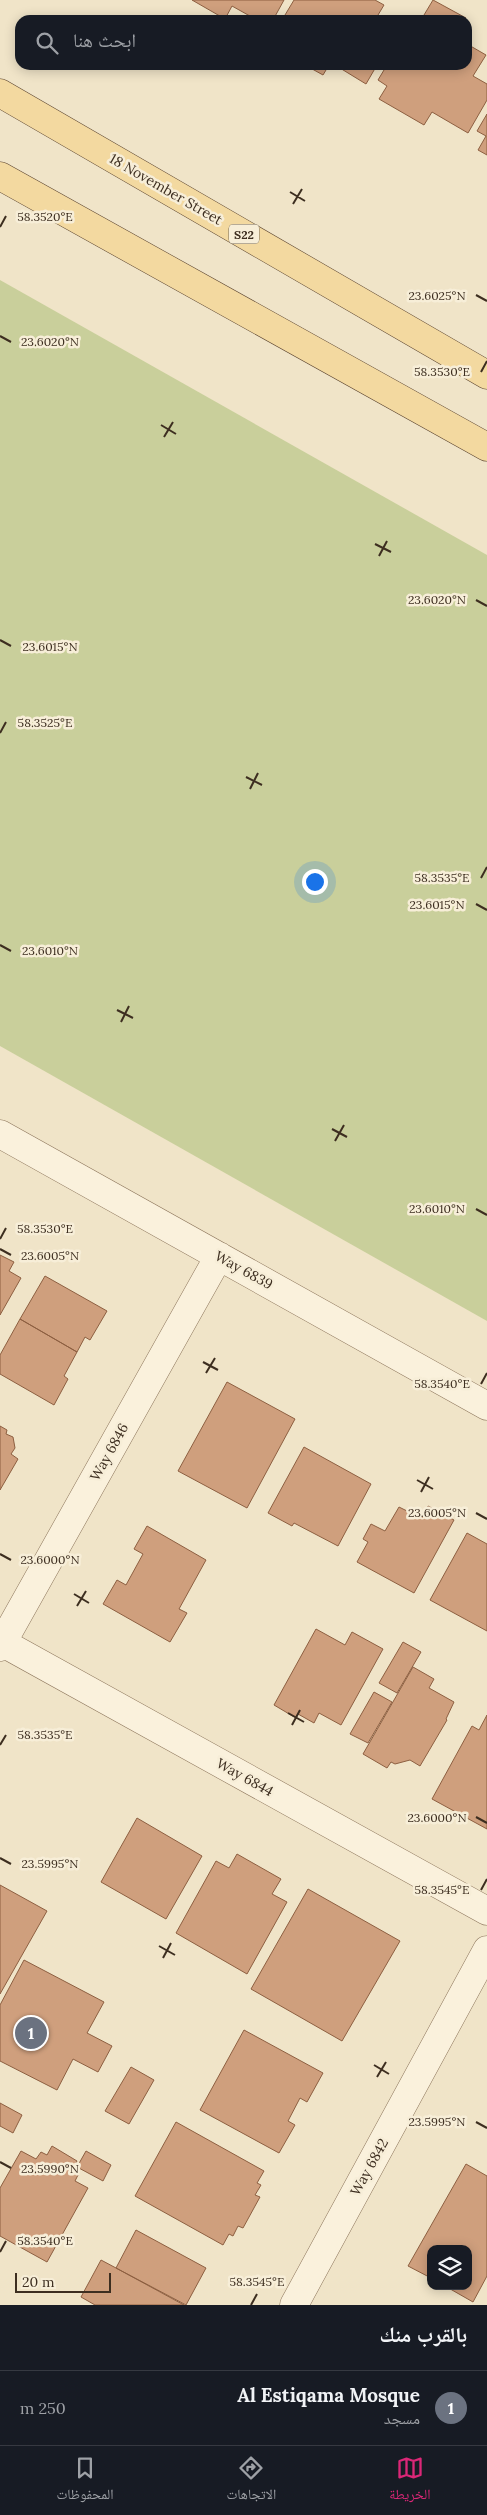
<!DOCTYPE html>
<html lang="ar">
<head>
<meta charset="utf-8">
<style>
  body { margin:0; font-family:Lora,"Noto Naskh Arabic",serif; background:#242831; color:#f1f3f6; direction:rtl }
  .controls { position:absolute; right:15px; bottom:15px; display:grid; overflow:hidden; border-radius:10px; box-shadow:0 2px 12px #0003 }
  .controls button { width:45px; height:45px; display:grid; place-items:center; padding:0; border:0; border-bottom:1px solid #363941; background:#171b24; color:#f1f3f6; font:25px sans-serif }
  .scale { position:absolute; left:15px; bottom:12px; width:96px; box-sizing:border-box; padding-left:5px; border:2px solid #3d2e20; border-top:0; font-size:14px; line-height:18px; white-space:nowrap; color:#3d2e20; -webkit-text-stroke:4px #f7eed8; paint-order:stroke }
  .you { position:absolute; left:314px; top:881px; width:18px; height:18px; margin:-12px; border:4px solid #fff; border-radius:50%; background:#1a73e8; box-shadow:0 0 0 8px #1a73e833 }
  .badge { display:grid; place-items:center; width:32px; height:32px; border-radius:50%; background:#db2777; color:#fff; font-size:16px; font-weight:700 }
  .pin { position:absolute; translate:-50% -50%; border:2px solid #fff; box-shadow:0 1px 5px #0006 }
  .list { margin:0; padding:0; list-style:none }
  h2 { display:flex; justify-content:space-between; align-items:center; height:65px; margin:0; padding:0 20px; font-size:21px }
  h2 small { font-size:16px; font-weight:400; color:#9ea1a6 }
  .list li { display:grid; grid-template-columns:32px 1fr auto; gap:15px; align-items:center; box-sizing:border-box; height:75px; padding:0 20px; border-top:1px solid #363941 }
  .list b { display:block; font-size:19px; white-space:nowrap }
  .list p { margin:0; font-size:16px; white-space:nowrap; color:#9ea1a6 }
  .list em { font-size:16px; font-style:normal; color:#9ea1a6 }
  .icon { flex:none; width:28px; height:28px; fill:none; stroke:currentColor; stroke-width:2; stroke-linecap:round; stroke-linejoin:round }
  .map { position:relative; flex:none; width:487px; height:2305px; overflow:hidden; direction:ltr }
  .search { position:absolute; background:#171b24; box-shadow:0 2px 12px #0003; left:15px; right:15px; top:15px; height:55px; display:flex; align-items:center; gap:12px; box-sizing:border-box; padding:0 18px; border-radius:15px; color:#9ea1a6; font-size:19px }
  .sheet { height:140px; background:#171b24 }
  nav { display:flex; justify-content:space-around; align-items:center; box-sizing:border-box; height:70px; border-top:1px solid #363941; background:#171b24; font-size:14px; color:#9ea1a6 }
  nav a { display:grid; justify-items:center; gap:2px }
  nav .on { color:#db2777 }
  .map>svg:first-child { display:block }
</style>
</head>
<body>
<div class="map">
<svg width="487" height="2305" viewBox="0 0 487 2305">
  <rect width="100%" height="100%" fill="#f0e4c8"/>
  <!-- green -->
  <path fill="#c9cf9b" d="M0 280 487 555V1321L0 1046Z"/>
  <!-- building -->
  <path fill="#cf9f7d" stroke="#8d5f41" d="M192 0H284L273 20H257L232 6 225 19Z
    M294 0H375L384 5 375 20H282Z
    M433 0 466 18 464 20H421Z
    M467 44 486 55 473 76 487 84V100L468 133 432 112 424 125 379 99 387 86 378 80 387 65H467Z
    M305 65H329L323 75Z
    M335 65H377L366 84Z
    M487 114V155L478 150 486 136 477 131Z
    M0 1255 14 1262 9 1271 21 1278 0 1315Z
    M45 1276 107 1311 90 1340 85 1337 77 1352 20 1319Z
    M20 1319 77 1352 64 1376 68 1379 54 1405 0 1374V1355Z
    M227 1382 295 1419 247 1508 178 1471Z
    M0 1426 7 1430 6 1434 13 1437 15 1448 11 1454 18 1459 0 1490Z
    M304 1447 371 1484 338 1546 294 1523 292 1526 268 1513Z
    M428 1506 454 1520 414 1593 357 1562 368 1542 363 1539 371 1524 385 1531 399 1507 421 1518Z
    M147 1526 206 1560 179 1609 187 1613 170 1642 103 1604 117 1580 126 1585 143 1554 134 1549Z
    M467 1533 487 1544V1631L430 1600Z
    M316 1629 345 1645 352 1632 383 1649 341 1725 319 1713 314 1723 298 1714 296 1718 274 1705Z
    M403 1642 421 1652 397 1693 379 1683Z
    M413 1667 434 1679 429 1688 454 1702 446 1719 447 1720 420 1766 410 1760 395 1764 391 1762 387 1768 363 1754Z
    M374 1692 392 1702 368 1743 350 1734Z
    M487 1715V1829L432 1799 472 1726 479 1730Z
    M137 1818 202 1856 166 1919 101 1882Z
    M237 1854 281 1879 272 1894 287 1902 247 1974 176 1933 216 1861 229 1868Z
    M0 1885 47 1911 0 1994Z
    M308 1889 400 1941 342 2041 251 1989Z
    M24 1960 104 2002 87 2033 112 2046 98 2072 73 2059 57 2090 0 2061V2005Z
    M244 2030 323 2073 307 2102 300 2098 288 2121 295 2125 279 2153 200 2110Z
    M131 2067 154 2080 129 2124 105 2111Z
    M0 2103 22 2115 13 2133 0 2126Z
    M176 2122 264 2171 257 2183 261 2185 255 2195 260 2197 243 2228 238 2226 233 2236 229 2234 223 2245 135 2196Z
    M52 2146 77 2161 72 2170 79 2173 75 2181 88 2188 47 2262 0 2236V2188L21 2151 36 2159 41 2152 47 2155Z
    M86 2151 111 2165 103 2181 77 2167Z
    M466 2164 487 2176V2276L473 2302 445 2286H468V2249H431V2278L408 2266Z
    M136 2230 206 2268 186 2305 116 2268Z
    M101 2260 116 2268 184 2305H95L81 2297Z"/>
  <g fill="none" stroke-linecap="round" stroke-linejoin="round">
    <!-- minor casing -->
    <g stroke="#8d765c" stroke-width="29">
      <path id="minor" d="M0 1134 487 1406
        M3 1643 487 1911
        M0 1647 219 1256
        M294 2305 487 1950"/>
    </g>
    <!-- primary casing -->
    <g stroke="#5b4430" stroke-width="29">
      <path id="primary" d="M0 93 487 375
        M0 176 487 447"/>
    </g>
    <!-- minor -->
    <use href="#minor" stroke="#faf1dc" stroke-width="28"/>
    <!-- primary -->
    <use href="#primary" stroke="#f3d9a0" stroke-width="28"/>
  </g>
  <!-- ticks -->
  <path fill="none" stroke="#3d2e20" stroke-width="2" d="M290 192 305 201M293 204 302 189M0 227 6 216M476 295 487 301M0 336 11 342M481 372 487 361M161 425 176 434M164 437 173 422M375 544 391 552M379 556 387 541M476 600 487 606M0 640 11 646M0 733 6 722M246 777 262 785M250 789 258 773M481 878 487 867M476 904 487 910M0 945 11 951M117 1010 133 1018M121 1022 129 1006M332 1129 347 1137M335 1141 344 1125M476 1209 487 1215M0 1239 6 1228M0 1249 11 1255M203 1362 218 1370M206 1373 215 1358M481 1384 487 1373M417 1480 433 1489M421 1492 429 1477M476 1513 487 1519M0 1554 11 1560M74 1594 89 1603M77 1606 86 1591M288 1713 304 1722M292 1725 300 1710M0 1745 6 1735M476 1817 487 1823M0 1858 11 1864M481 1890 487 1879M159 1946 175 1955M163 1958 171 1943M374 2065 389 2074M377 2077 386 2062M476 2122 487 2128M0 2162 11 2168M0 2252 6 2241M251 2305 257 2294"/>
  <g text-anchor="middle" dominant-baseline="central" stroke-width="5" stroke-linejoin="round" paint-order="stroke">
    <!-- shield labels -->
    <rect fill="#f7eed8" stroke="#756857" stroke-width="1" x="229" y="224.5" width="30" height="19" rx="4"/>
    <g font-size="12" font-weight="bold" fill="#3d2e20">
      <text x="244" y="234">S22</text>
    </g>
    <!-- street labels -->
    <g font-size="14" fill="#3d2e20" stroke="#f7eed8">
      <text transform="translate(166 189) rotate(30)">18 November Street</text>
      <text transform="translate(244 1270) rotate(29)">Way 6839</text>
      <text transform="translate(109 1452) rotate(-61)">Way 6846</text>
      <text transform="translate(245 1777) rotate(29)">Way 6844</text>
      <text transform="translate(369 2167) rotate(-61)">Way 6842</text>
    </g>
  </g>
  <g font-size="12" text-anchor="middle" fill="#3d2e20" stroke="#f7eed8" stroke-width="5" stroke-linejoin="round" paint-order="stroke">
    <text x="45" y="221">58.3520°E</text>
    <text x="437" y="300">23.6025°N</text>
    <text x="50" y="346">23.6020°N</text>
    <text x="442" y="376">58.3530°E</text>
    <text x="437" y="604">23.6020°N</text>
    <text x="50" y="651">23.6015°N</text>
    <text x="45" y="727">58.3525°E</text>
    <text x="442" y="882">58.3535°E</text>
    <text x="437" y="909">23.6015°N</text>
    <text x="50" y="955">23.6010°N</text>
    <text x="437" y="1213">23.6010°N</text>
    <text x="45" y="1233">58.3530°E</text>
    <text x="50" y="1260">23.6005°N</text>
    <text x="442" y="1388">58.3540°E</text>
    <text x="437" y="1517">23.6005°N</text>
    <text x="50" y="1564">23.6000°N</text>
    <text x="45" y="1739">58.3535°E</text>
    <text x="437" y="1822">23.6000°N</text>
    <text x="50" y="1868">23.5995°N</text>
    <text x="442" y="1894">58.3545°E</text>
    <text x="437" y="2126">23.5995°N</text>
    <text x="50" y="2173">23.5990°N</text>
    <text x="45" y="2245">58.3540°E</text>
    <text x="257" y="2286">58.3545°E</text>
  </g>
</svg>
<div class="controls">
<button><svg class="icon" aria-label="layers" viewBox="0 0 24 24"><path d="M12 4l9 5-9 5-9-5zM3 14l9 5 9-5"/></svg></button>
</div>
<div class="scale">20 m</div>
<div class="you"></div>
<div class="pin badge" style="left:31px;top:2033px;background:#6b7280">1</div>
<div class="search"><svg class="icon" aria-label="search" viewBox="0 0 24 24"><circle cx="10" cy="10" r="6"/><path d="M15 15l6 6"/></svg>ابحث هنا</div>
</div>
<section class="sheet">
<h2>بالقرب منك<small></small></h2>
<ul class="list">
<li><span class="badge" style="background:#6b7280">1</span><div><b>Al Estiqama Mosque</b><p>مسجد</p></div><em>250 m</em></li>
</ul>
</section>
<nav>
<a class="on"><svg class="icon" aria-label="map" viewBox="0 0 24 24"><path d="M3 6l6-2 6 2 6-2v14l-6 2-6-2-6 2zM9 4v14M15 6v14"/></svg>الخريطة</a>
<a><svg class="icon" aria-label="directions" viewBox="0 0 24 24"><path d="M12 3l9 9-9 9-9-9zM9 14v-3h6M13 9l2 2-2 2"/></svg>الاتجاهات</a>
<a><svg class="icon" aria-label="saved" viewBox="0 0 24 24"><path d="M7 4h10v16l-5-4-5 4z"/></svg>المحفوظات</a>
</nav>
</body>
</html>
